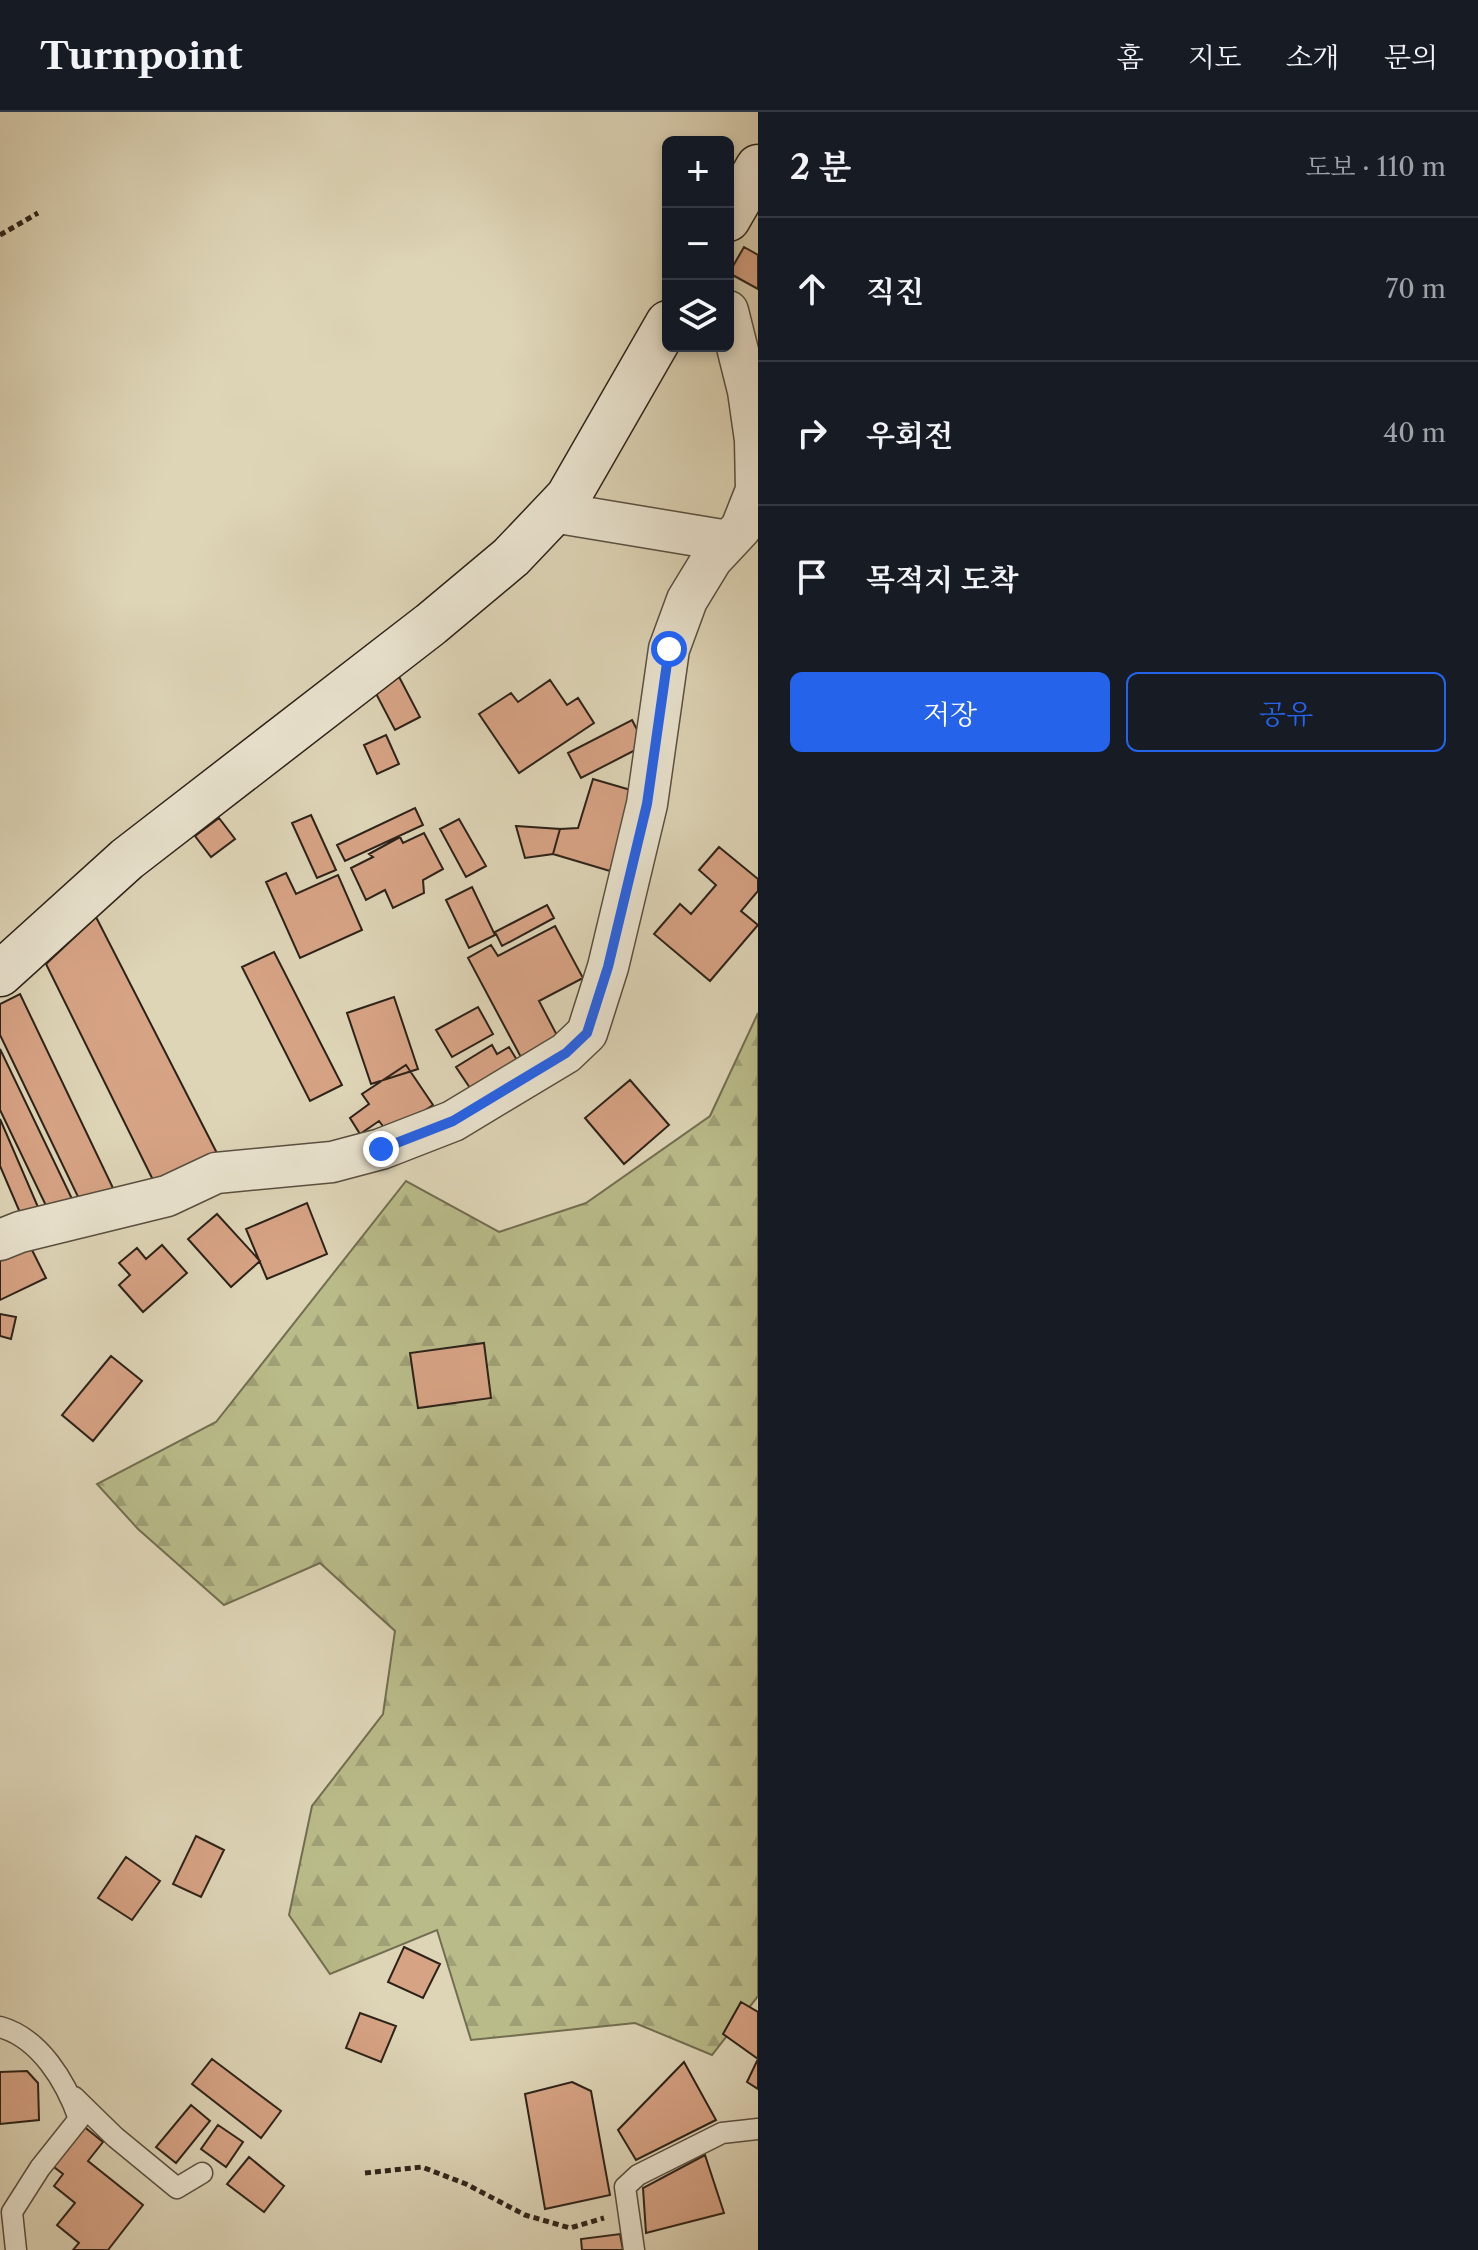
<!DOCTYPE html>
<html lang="ko">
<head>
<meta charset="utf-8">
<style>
  body { margin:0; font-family:"Libre Caslon Text","Noto Serif KR",serif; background:#242831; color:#f1f3f6 }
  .controls { position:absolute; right:24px; top:24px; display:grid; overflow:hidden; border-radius:12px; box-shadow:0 4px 12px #0003 }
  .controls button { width:72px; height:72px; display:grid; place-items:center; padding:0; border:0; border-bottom:2px solid #363941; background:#171b24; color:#f1f3f6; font:40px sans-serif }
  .stop { position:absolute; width:24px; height:24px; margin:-18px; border:6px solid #2563eb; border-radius:50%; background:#fff }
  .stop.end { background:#2563eb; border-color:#fff; box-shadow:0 2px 8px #0008 }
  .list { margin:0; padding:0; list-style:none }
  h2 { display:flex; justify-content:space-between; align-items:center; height:104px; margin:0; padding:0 32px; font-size:34px }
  h2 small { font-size:26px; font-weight:400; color:#9ea1a6 }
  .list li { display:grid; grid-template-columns:52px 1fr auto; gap:24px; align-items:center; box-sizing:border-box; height:144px; padding:0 32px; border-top:2px solid #363941 }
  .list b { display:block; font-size:30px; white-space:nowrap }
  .list em { font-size:26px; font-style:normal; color:#9ea1a6 }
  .actions { display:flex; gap:16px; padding:24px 32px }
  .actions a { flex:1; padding:18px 0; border:2px solid #2563eb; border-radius:12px; text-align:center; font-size:28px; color:#2563eb }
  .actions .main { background:#2563eb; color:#fff }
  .icon { flex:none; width:44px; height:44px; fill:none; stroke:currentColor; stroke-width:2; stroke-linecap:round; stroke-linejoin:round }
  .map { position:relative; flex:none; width:758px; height:2138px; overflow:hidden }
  header { display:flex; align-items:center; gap:48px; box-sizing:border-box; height:112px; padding:0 40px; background:#171b24; border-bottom:2px solid #363941 }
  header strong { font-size:38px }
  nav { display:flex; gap:44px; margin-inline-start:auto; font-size:28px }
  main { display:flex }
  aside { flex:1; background:#171b24 }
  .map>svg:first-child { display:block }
</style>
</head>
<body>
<header>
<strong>Turnpoint</strong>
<nav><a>홈</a><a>지도</a><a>소개</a><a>문의</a></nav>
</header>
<main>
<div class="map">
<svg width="758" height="2138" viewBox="0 0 758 2138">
  <defs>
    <pattern id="forest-firs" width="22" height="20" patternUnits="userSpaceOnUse" patternTransform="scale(2)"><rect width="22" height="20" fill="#b9bb89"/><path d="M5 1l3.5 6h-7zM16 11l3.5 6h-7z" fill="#9fa076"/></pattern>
  </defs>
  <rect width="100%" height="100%" fill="#ded5b7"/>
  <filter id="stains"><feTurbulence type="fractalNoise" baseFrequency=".0025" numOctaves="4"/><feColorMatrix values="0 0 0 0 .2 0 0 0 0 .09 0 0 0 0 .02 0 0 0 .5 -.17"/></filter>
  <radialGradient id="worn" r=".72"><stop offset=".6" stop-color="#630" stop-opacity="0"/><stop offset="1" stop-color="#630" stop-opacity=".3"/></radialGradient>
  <!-- forest -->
  <path fill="url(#forest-firs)" stroke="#736e51" stroke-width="2" d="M758 901V1884L712 1943 635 1911 471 1928 437 1818 330 1862 289 1803 312 1694 383 1602 395 1519 320 1451 224 1493 138 1417 97 1372 216 1310 406 1069 499 1120 586 1091 710 1004Z"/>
  <!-- building -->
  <path fill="#d7a385" stroke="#2d2219" stroke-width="2" d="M744 135 758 143V177L729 161Z
    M396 559 420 605 395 618 371 572Z
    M550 568 567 593 578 586 594 611 519 661 479 602 511 581 518 590Z
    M632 608 645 633 581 666 568 641Z
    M386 623 399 652 377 662 364 633Z
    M593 667 634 679 610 759 553 742 560 717 578 716Z
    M415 696 423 713 345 749 337 733Z
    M311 703 336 758 317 766 292 711Z
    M219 706 235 727 211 745 195 724Z
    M459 707 486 754 466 765 440 717Z
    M516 714 560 717 553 742 525 746Z
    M424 721 443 757 423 768 424 781 393 796 385 778 366 788 351 756 373 745 369 742 400 725 403 731Z
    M719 735 758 767V779L741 799 758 813 710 869 654 822 680 792 691 802 716 773 699 758Z
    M286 761 296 782 338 763 362 818 300 846 266 770Z
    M472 775 495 823 469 836 446 788Z
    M547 793 554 806 502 834 495 820Z
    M96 805 220 1047 155 1072 46 852Z
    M555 814 583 866 539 889 560 929 523 949 468 846 491 833 498 844Z
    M274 840 342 973 310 989 242 855Z
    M20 882 113 1076 81 1091 0 923V892Z
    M394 885 418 957 371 972 347 901Z
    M478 895 493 922 452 945 436 918Z
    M492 933 497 942 509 935 520 953 474 982 456 955Z
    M0 937 74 1091 50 1102 0 998Z
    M406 953 433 993 389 1022 379 1009 360 1022 350 1006 369 992 362 982Z
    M630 968 669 1013 624 1052 585 1006Z
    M0 1007 41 1102 24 1110 0 1054Z
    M307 1091 327 1142 267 1167 246 1117Z
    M217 1102 260 1149 231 1175 188 1127Z
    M162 1133 187 1161 143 1200 119 1173 130 1163 119 1151 137 1136 146 1147Z
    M30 1134 46 1166 0 1188V1149Z
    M0 1202 16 1205 11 1227 0 1224Z
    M484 1231 491 1286 418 1296 410 1241Z
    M111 1244 142 1269 93 1329 62 1303Z
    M196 1724 224 1738 201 1785 173 1772Z
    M126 1745 160 1769 132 1808 98 1786Z
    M404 1835 440 1852 423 1886 388 1870Z
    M741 1890 758 1900V1977L747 1970 758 1947 723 1922Z
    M360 1901 396 1914 381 1950 346 1936Z
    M212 1947 281 1999 261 2026 192 1972Z
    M684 1950 716 2008 636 2048 618 2018Z
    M27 1959 38 1971 39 2008 0 2012V1960Z
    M572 1970 591 1979 610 2083 545 2097 525 1982Z
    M191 1993 210 2009 176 2051 156 2035Z
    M82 2013 103 2030 88 2049 143 2093 108 2138H73L79 2131 57 2113 75 2091 54 2074 63 2062 50 2052Z
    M218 2013 243 2030 226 2055 201 2037Z
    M705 2043 724 2101 646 2121 643 2076Z
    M249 2045 284 2074 264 2100 227 2072Z
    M620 2122 623 2138H582L581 2127Z"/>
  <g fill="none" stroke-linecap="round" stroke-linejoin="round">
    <!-- lane casing -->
    <g stroke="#594f40" stroke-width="23">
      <path id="lane" d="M0 1915C40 1926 66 1970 79 2007L40 2056 12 2100 16 2138
        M74 1985 115 2025 177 2076 202 2061
        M634 2138 625 2075 638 2063 722 2021 758 2017"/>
    </g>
    <!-- street casing -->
    <g stroke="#594f40" stroke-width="43">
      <path id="street" d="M553 400 728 429
        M0 1128 20 1120 167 1084 216 1061 332 1050 381 1037 453 1009 566 941 587 921 608 855 647 692 669 537 687 488 712 447 741 416 756 378 755 328 748 279 728 199"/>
    </g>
    <!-- secondary casing -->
    <g stroke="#2d2219" stroke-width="47">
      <path id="secondary" d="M728 107 758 55
        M0 862 127 747 431 512 511 445 568 385 668 211"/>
    </g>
    <!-- path -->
    <path stroke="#2d2219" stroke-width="5" stroke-dasharray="6 4" stroke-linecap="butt" d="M0 123 38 101
      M365 2061 422 2055 466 2072 525 2103 570 2116 604 2106"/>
    <!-- lane -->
    <use href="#lane" stroke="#eae4d0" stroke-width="20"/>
    <!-- street -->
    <use href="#street" stroke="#eae4d0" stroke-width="40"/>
    <!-- secondary -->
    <use href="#secondary" stroke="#eae4d0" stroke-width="44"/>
  </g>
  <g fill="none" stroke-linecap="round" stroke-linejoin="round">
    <!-- route -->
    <path stroke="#2563eb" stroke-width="10" d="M381 1037 453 1009 566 941 587 921 608 855 647 692 669 537"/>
  </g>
  <rect width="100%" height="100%" filter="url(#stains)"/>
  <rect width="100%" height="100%" fill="url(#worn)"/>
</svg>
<div class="controls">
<button>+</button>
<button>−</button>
<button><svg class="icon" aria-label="layers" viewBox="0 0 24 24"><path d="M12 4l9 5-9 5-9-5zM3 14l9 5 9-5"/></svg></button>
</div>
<div class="stop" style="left:669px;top:537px"></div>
<div class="stop end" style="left:381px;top:1037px"></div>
</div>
<aside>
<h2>2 분<small>도보 · 110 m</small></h2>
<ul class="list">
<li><svg class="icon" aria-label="ahead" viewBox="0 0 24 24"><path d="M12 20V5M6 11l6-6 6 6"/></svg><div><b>직진</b></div><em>70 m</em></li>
<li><svg class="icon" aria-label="right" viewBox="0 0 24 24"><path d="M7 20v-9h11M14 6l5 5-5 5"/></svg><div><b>우회전</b></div><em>40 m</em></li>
<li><svg class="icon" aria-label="arrive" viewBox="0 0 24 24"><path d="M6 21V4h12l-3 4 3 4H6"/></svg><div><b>목적지 도착</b></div></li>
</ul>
<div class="actions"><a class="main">저장</a><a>공유</a></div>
</aside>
</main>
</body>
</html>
